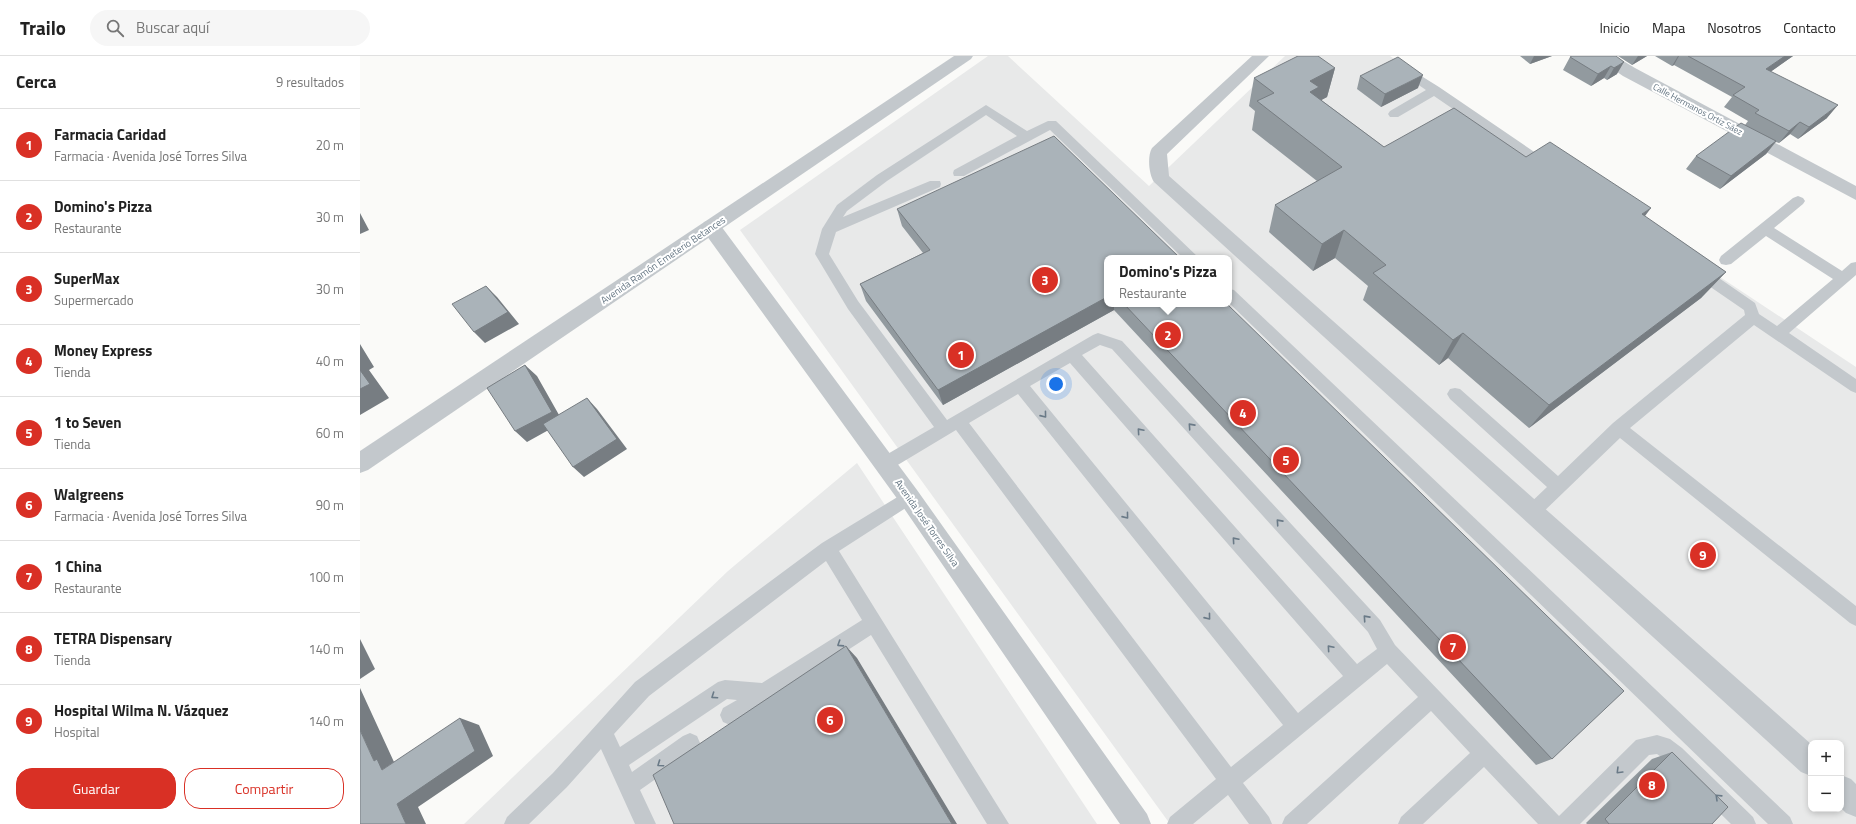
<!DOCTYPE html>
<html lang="es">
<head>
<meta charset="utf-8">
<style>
  body { margin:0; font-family:"Titillium Web",sans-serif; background:#f6f6f6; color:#222 }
  .controls { position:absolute; right:12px; bottom:12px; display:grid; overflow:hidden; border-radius:8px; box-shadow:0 2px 6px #0003 }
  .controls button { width:36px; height:36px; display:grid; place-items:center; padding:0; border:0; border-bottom:1px solid #e0e0e0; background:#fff; color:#222; font:20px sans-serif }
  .you { position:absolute; left:696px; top:328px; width:14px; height:14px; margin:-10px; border:3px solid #fff; border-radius:50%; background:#1a73e8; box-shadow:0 0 0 6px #1a73e833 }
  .badge { display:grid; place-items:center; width:26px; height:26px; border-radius:50%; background:#d93025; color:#fff; font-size:13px; font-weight:700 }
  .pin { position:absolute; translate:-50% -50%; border:2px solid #fff; box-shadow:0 1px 4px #0006 }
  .popup { position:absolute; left:744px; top:199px; width:128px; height:52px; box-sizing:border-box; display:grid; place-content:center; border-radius:8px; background:#fff; filter:drop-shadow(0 1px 3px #0005); font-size:13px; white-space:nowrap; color:#767676 }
  .popup b { font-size:15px; color:#222 }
  .popup::after { content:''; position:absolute; left:50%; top:100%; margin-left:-8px; border:8px solid transparent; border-top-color:#fff }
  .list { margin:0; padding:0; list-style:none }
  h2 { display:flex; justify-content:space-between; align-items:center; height:52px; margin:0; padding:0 16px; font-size:17px }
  h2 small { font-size:13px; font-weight:400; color:#767676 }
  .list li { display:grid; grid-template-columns:26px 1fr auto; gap:12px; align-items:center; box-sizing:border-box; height:72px; padding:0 16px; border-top:1px solid #e0e0e0 }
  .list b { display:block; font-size:15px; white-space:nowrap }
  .list p { margin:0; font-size:13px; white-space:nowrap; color:#767676 }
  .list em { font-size:13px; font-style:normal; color:#767676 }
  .actions { display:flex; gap:8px; padding:12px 16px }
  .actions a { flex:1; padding:9px 0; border:1px solid #d93025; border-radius:16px; text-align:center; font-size:14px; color:#d93025 }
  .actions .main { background:#d93025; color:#fff }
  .icon { flex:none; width:22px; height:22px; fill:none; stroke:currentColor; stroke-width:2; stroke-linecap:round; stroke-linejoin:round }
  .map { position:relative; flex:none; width:1496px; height:768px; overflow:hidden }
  header { display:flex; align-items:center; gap:24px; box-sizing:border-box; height:56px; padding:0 20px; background:#fff; border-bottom:1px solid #e0e0e0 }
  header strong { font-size:19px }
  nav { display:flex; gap:22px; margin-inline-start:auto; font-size:14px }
  .search { width:280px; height:36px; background:#f6f6f6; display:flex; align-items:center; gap:10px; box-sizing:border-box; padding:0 14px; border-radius:22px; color:#767676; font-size:15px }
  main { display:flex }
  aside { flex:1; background:#fff }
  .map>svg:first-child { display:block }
</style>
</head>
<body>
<header>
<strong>Trailo</strong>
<div class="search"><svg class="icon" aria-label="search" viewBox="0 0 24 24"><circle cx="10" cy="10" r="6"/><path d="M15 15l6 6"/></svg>Buscar aquí</div>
<nav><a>Inicio</a><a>Mapa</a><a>Nosotros</a><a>Contacto</a></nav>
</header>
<main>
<aside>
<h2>Cerca<small>9 resultados</small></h2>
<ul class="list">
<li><span class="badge">1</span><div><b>Farmacia Caridad</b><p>Farmacia · Avenida José Torres Silva</p></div><em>20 m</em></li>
<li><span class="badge">2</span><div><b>Domino's Pizza</b><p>Restaurante</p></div><em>30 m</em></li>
<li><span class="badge">3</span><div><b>SuperMax</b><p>Supermercado</p></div><em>30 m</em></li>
<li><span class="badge">4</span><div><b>Money Express</b><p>Tienda</p></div><em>40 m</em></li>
<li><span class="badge">5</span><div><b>1 to Seven</b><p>Tienda</p></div><em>60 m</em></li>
<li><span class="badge">6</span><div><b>Walgreens</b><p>Farmacia · Avenida José Torres Silva</p></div><em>90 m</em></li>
<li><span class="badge">7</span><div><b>1 China</b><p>Restaurante</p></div><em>100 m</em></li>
<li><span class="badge">8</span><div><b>TETRA Dispensary</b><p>Tienda</p></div><em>140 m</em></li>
<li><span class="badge">9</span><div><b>Hospital Wilma N. Vázquez</b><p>Hospital</p></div><em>140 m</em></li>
</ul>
<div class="actions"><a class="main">Guardar</a><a>Compartir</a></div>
</aside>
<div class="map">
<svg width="1496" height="768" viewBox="0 0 1496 768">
  <rect width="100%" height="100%" fill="#fafaf8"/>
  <!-- built -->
  <path fill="#e8e9e9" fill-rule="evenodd" d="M628 0H648L789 130 925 0H1030L1215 125 1496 311V768H810L380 174ZM747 202H869V248H747ZM1451 687H1481V753H1451Z
    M497 407 737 768H104L368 515Z"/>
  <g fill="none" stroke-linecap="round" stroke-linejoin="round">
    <!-- service -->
    <path fill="#c3c8cc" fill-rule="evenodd" d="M1042 8 1079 31 1192 108 1193 111 1192 114H1182L1074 40 1038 61H1030L1028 58 1030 55 1066 34 1038 15 1036 12Z
      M626 49 667 75 688 65H696L839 202H823L690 74 604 120H594L593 117 594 114 657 80 626 59 527 125 487 155 483 161 570 125H580L581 128 580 131 476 176 469 198 498 245 587 364 733 279 738 277 762 285 1020 564 1035 589 1199 760 1276 684 1297 679 1310 683 1322 692 1393 761 1396 768H1371L1308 706 1297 698 1289 699 1220 768H1178L1124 711 1063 768H1038L1041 761 1110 697 1071 655 947 768H922L925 761 1058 641 1027 608 883 727 909 761 912 768H889L868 739 833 768H807L810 761 856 723 596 374 531 413 525 415 519 413 517 408 519 403 574 371 488 253 455 198 462 173 477 149 517 119ZM740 289 752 293 1008 576 1017 593 997 608 722 299ZM710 307 983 620 938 657 670 330ZM658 338 923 669 871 711 609 367Z
      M1438 140 1443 142 1445 145 1443 148 1414 172 1482 215 1491 207 1496 206V219L1429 277 1496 323V337L1491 335 1394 269 1270 372 1496 550V570L1490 567 1260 382 1178 461 1172 464 1166 461 1164 456 1166 451 1187 431 1090 343 1087 338 1090 333 1095 332 1100 333 1198 420 1253 367 1385 259 1384 254 1333 219 1331 215 1333 211 1338 210 1343 211 1395 247 1399 258 1417 270 1473 223 1406 180 1371 208 1366 209 1361 208 1359 204 1361 200 1433 142Z
      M869 233 874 234 1430 761 1433 768H1408L869 247Z
      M549 434 555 436 557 441 555 446 479 495 649 768H627L511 579 377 666 370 669 363 666 360 659 363 652 377 644 367 643 269 709 272 716 323 680 330 677 337 680 340 687 337 694 280 734 296 768H275L241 693 207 731 169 768H144L147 761 193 717 275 626 462 487ZM466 505 502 564 402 627 365 624 358 626 260 691 254 678 289 640Z"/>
    <!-- minor -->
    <path fill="#c3c8cc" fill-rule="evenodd" d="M892 0H909L807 98 809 120 1451 688V720L1441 716 794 126C789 119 787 100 792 92Z
      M1236 0H1255L1275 12 1496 130V144L1263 20 1238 3Z
      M351 164 358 166 557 434 787 758 791 768H760L541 448 344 176 342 171 344 166Z
      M1481 719 1491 723 1496 728V761L1486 757 1481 752Z"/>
    <!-- tertiary -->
    <path fill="#c3c8cc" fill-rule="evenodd" d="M594 0H613L611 3 8 414 0 417V395Z"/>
  </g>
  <!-- wall -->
  <path fill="#929a9f" d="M1160 0H1192L1170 8Z
    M1256 0 1257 18 1247 24 1244 22 1231 30 1203 14 1210 1Z
    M1258 0H1287L1272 9Z
    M1295 0H1433L1410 16 1467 62 1438 83 1430 78 1419 87 1416 86 1406 98 1360 133 1326 113 1336 100 1385 69 1388 65 1364 51 1372 41 1314 9 1312 10Z
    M975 12 967 41 961 44 1024 91 1166 101 1284 160 1366 216 1341 242 1169 372 1088 302 1079 309 1003 244 1008 230 975 202 953 215 909 176 915 149 957 125 892 74 895 55 889 50 894 22Z
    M1000 20 1058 32 1021 51 997 33Z
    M537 153 747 202V248H867L1192 703 1176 709 754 254 583 349 506 245 500 228 563 197 542 170Z
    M1312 696 1352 768H1227L1226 767 1292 703Z"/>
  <!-- shaded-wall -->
  <path fill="#777d82" d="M1174 0H1192L1170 8Z
    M1278 0H1287L1272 9Z
    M1318 0H1319L1314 9 1312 10Z
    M1425 0H1433L1396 26 1406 13Z
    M1264 6 1257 18 1247 24 1254 12Z
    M1251 10 1244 22 1231 30 1238 18Z
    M975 12 967 41 943 54 950 25Z
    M1063 19 1058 32 1021 51 1025 38Z
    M1478 49 1467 62 1438 83 1449 71Z
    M1440 66 1430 78 1419 87 1429 75Z
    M1416 85 1406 98 1360 133 1371 120Z
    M1291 152 1270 180 1282 158Z
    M0 157 9 174 0 178Z
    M984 174 975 202 953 215 962 188Z
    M1366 216 1341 242 1169 372 1189 349Z
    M126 230 137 241 159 268 125 287 114 276Z
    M747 241V248H754V254L583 349 578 334Z
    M1103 277 1088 302 1079 309 1093 284Z
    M0 288 14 311 9 314 29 342 0 359Z
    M165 309 177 320 203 366 167 386 155 375Z
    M227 342 237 353 267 393 224 421 213 411Z
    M0 583 15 613 0 623Z
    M486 590 497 602 597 768H592Z
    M0 632 34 706 22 714 14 705 0 674Z
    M100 662 119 669 133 700 58 751 66 768H46L37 748Z"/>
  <!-- building -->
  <path fill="#aab3b9" stroke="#777d82" d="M938 0H958L975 12 950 25 959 31 950 36 1024 91 1094 52 1166 101 1190 86 1291 152 1282 158 1366 216 1189 349 1103 277 1093 284 1013 217 1026 209 984 174 962 188 915 149 982 111 897 45 914 37 894 22Z
    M1212 0H1256L1264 6 1254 12 1251 10 1238 18 1210 1Z
    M1328 0H1425L1406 13 1478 49 1449 71 1440 66 1429 75 1395 57 1399 54 1373 39 1385 31Z
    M1038 1 1063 19 1025 38 1000 20Z
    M1381 67 1416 85 1371 120 1336 100Z
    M694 80 820 202H747V241L578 334 500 228 570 194 537 153Z
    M126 230 148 256 114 276 92 248Z
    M764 248H867L1264 635 1192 703Z
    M165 309 192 356 155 375 127 332Z
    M0 314 10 328 0 333Z
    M227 342 257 383 213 411 183 368Z
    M486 590 592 768H314L293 719Z
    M100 662 115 695 37 748 46 768H0V674L14 705 17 703 22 714Z
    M1312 696 1368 751 1352 768H1249L1245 763Z"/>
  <!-- one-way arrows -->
  <defs><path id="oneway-chevron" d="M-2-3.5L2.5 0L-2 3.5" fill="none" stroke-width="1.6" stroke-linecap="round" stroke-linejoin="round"/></defs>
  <g stroke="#6a7a87">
    <use href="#oneway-chevron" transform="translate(684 359) rotate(51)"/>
    <use href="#oneway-chevron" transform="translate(831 370) rotate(-132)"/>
    <use href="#oneway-chevron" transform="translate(780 375) rotate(-131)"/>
    <use href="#oneway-chevron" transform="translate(766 460) rotate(51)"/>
    <use href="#oneway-chevron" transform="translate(919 466) rotate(-132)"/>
    <use href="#oneway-chevron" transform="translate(875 484) rotate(-131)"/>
    <use href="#oneway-chevron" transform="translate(848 561) rotate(51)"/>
    <use href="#oneway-chevron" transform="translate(1006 562) rotate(-132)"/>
    <use href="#oneway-chevron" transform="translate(480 588) rotate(147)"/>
    <use href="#oneway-chevron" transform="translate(970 592) rotate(-131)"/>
    <use href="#oneway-chevron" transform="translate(354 640) rotate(146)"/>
    <use href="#oneway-chevron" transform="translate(300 708) rotate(145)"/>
    <use href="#oneway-chevron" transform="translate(1259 715) rotate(135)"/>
    <use href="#oneway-chevron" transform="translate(1358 741) rotate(-136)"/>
  </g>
  <g text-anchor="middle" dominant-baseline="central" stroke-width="4" stroke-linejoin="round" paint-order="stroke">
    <!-- far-street labels -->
    <g font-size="9" fill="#657683" stroke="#fff">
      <text transform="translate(1338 53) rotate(28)">Calle Hermanos Ortiz Sáez</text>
    </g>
    <!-- street labels -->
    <g font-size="10" fill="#657683" stroke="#fff">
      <text transform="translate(303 204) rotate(-34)">Avenida Ramón Emeterio Betances</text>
      <text transform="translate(567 467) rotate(55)">Avenida José Torres Silva</text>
    </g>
  </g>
</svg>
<div class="controls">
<button>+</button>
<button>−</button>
</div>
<div class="you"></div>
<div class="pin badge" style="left:601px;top:299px">1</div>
<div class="pin badge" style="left:808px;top:279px">2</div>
<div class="popup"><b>Domino's Pizza</b>Restaurante</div>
<div class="pin badge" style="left:685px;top:224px">3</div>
<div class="pin badge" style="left:883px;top:357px">4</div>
<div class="pin badge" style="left:926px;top:404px">5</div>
<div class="pin badge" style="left:470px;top:664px">6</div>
<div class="pin badge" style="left:1093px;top:591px">7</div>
<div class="pin badge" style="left:1292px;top:729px">8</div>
<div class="pin badge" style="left:1343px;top:499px">9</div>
</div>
</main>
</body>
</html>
